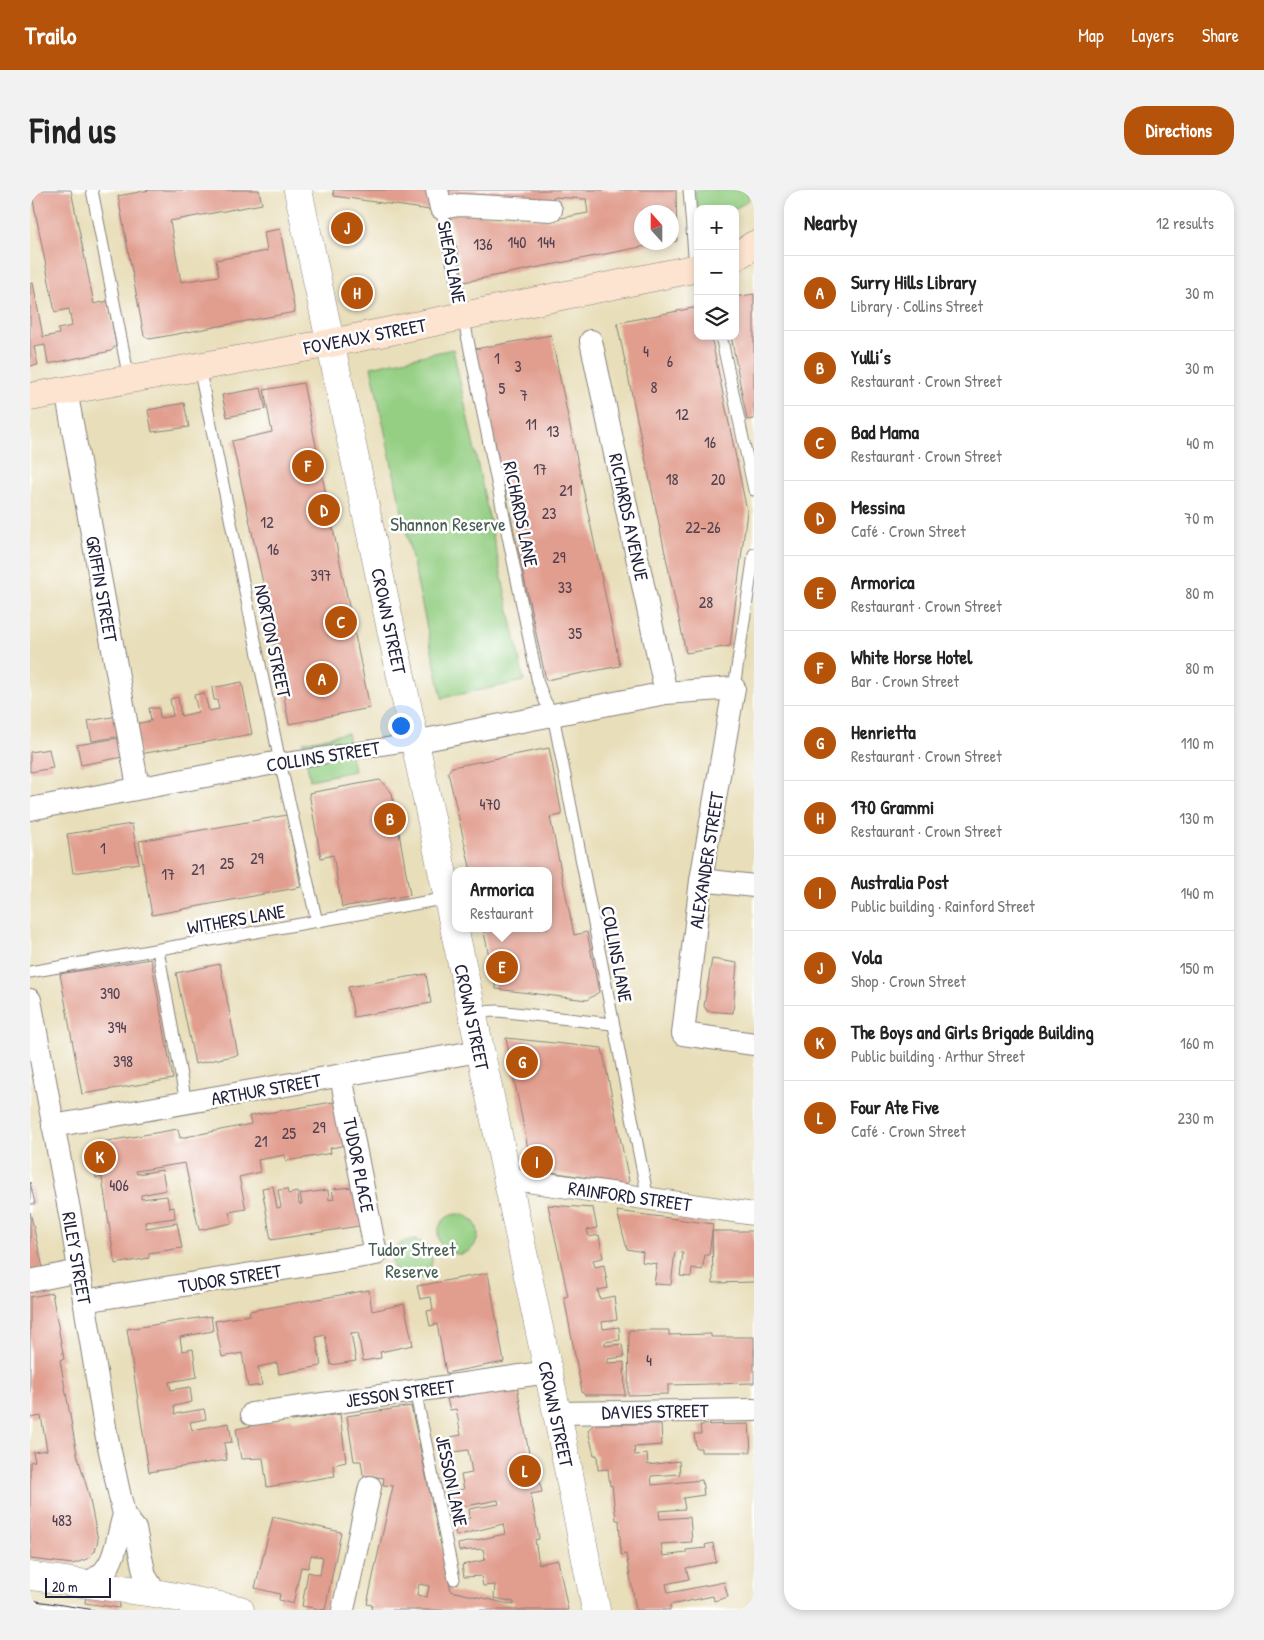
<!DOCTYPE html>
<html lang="en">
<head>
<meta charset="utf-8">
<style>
  body { margin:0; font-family:"Patrick Hand",sans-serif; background:#f2f2f2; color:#222 }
  .controls { position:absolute; right:15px; top:15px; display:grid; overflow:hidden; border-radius:10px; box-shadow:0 2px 8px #0003 }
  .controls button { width:45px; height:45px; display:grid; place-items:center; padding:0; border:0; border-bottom:1px solid #e0e0e0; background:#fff; color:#222; font:25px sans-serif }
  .compass { position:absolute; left:604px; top:15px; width:45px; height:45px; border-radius:50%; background:#fff; box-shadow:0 2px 8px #0003; rotate:339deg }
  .scale { position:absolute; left:15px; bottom:12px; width:66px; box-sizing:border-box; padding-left:5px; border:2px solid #22223b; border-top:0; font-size:14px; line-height:18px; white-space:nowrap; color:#22223b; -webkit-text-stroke:4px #fff; paint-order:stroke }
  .you { position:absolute; left:370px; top:535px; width:18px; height:18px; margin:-12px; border:4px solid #fff; border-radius:50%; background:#1a73e8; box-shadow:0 0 0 8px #1a73e833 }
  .badge { display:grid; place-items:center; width:32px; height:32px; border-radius:50%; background:#b45309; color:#fff; font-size:16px; font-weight:700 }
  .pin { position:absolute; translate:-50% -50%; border:2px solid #fff; box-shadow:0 1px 5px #0006 }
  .popup { position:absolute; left:422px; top:677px; width:100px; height:65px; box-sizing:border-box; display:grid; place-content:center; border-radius:10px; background:#fff; filter:drop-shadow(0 1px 4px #0005); font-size:16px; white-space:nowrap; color:#767676 }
  .popup b { font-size:19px; color:#222 }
  .popup::after { content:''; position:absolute; left:50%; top:100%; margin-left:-10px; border:10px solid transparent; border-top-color:#fff }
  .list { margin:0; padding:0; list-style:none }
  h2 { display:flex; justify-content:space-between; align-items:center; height:65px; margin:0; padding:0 20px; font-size:21px }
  h2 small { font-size:16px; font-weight:400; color:#767676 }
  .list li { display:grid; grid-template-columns:32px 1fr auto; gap:15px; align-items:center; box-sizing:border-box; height:75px; padding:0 20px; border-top:1px solid #e0e0e0 }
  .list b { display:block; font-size:19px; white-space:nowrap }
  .list p { margin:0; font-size:16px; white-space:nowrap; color:#767676 }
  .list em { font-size:16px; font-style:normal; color:#767676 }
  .icon { flex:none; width:28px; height:28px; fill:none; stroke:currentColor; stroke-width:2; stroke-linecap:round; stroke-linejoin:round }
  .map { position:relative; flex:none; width:724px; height:1420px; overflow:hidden; border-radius:20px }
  header { display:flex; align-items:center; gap:30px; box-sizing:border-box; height:70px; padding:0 25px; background:#b45309; color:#fff }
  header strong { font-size:24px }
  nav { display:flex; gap:28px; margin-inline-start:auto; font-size:18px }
  .intro { display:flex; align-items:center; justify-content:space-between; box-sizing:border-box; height:120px; padding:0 30px }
  h1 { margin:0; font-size:35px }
  .button { padding:12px 22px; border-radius:20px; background:#b45309; color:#fff; font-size:18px; font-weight:700 }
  main { display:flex; gap:30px; padding:0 30px }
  aside { flex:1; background:#fff; border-radius:20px; box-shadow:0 2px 8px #0003 }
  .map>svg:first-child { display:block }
</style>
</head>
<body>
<header>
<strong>Trailo</strong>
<nav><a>Map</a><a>Layers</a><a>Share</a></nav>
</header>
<div class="intro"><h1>Find us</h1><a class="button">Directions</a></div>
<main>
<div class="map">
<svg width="724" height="1420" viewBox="0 0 724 1420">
  <rect width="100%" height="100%" fill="#fff"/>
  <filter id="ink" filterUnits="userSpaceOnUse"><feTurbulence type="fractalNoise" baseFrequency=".02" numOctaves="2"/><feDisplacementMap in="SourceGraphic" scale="10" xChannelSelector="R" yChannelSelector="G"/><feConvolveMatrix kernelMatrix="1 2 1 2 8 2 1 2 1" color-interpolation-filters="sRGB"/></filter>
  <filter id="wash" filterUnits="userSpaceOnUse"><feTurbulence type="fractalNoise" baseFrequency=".0096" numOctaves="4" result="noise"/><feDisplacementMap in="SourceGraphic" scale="20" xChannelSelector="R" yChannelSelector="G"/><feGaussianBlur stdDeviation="1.12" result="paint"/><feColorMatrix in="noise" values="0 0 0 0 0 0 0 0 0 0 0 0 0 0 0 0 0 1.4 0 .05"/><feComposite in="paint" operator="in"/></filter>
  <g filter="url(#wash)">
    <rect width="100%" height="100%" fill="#e8deb9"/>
    <!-- green -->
    <path fill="#94cf83" stroke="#5b785f" d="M665 0H717L719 10 705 19H668V32Z
      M423 159 494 491 412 508 341 177Z
      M317 543 324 581 280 590 273 552Z
      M408 1044a20 20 0 1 1 40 0a20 20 0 1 1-40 0Z
      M362 1070a20 20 0 1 1 40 0a20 20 0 1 1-40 0Z"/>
    <g id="blocks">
      <!-- building -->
      <path fill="#e19d8e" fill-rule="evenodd" d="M1 0H41L64 114 78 111 86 155 81 161 18 174 15 155 4 157 8 175 0 176V94L3 93 13 147 29 144 28 139 42 136 39 119 25 122Z
        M120 0H229L232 14 140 31 151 92 189 86 186 70 237 61 234 42 250 39 265 122 120 149 114 146 88 6Z
        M303 0H396L400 20 304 6Z
        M415 0H646L647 51 642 52V22H612V52L631 53 434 92 419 22 520 30 558 23 556 9 523 7 522 16 423 10Z
        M724 104V229L717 230 701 146H705V107Z
        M668 117V146H681L717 321 700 456 656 463 587 133Z
        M521 145 590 476 516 490 445 159Z
        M273 193 340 518 259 534 237 411 202 251 242 242 234 200Z
        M231 198 236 219 197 227 192 205Z
        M154 213 159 237 122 242 118 220Z
        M212 492 222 544 110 564 104 534 121 531 119 518H129L130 528 143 526 140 509 148 507 151 526 168 522 164 505 174 503 179 521 189 519 187 510H184L182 498Z
        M88 526 91 546 62 551 58 531Z
        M89 548 93 567 51 575 47 555Z
        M519 558 532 625 520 627 544 745 557 742 569 802 557 810 466 799 453 738H518V681H441L418 582 422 577Z
        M19 559 23 578 0 582V562Z
        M350 590 362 603 380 705 312 717 303 665 291 668 279 603Z
        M257 625 271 697 122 725 109 651Z
        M102 634 109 673 43 683 37 644Z
        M121 769 143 889 52 904 30 784Z
        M682 769 707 773 703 823 677 821 674 816Z
        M190 774 208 865 165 874 146 783Z
        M396 784 401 813 324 827 318 797Z
        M476 848 572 858 599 991 596 994 502 979Z
        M309 911 317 955 300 958 301 963 286 966 256 971 255 965 228 970 230 982 209 987 216 1019 199 1022 202 1033 169 1040 155 973 106 981 107 984 132 980 136 1000 111 1005V1009L137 1006 139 1018 144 1017 145 1028 115 1032 116 1038 147 1033 152 1058 119 1063V1068L85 1074 72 987 66 988 60 954 148 939 150 948 221 934 219 926Z
        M0 992 5 1014H0Z
        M243 996 247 1018 251 1017 248 1000 257 999 258 1004 268 1002 269 1014H272L270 1004 298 1000 299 1010 304 1009 302 999 323 997 335 1035 241 1050 232 998Z
        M518 1015 563 1018 567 1038 557 1040 559 1047 569 1045 573 1068 563 1070 565 1077 574 1075 578 1098 568 1100 570 1109 584 1106 587 1130 572 1132 573 1139 589 1137 590 1150 575 1152V1156L592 1154 594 1167 578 1169V1173L594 1172 595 1205H555L552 1202 534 1107 538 1106Z
        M587 1021 683 1034 679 1065H675L672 1080 662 1078 661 1087 650 1086 653 1063 645 1062 641 1095 624 1094 627 1074 612 1072 613 1062 597 1059Z
        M0 1022 13 1078 0 1081Z
        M682 1041H724V1092L683 1093Z
        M458 1083 474 1172 416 1183 407 1134 400 1136 397 1121 403 1120 401 1107 390 1109 387 1096Z
        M339 1100 342 1121 374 1114 383 1155 350 1162 351 1168 333 1171 328 1142 321 1143 326 1171 301 1175 295 1145 286 1147 291 1176 249 1184 247 1173 228 1177 232 1195 218 1197 212 1163 192 1167 185 1131 220 1125 219 1121Z
        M22 1103 34 1169 30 1170 47 1264 58 1301 68 1350 65 1361 57 1369 43 1374 0 1369V1272L5 1271 3 1262 17 1260 11 1226 1 1228 0 1222V1107Z
        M181 1126 183 1141 150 1147 152 1161 163 1159 167 1187 139 1192 141 1200 160 1197 162 1212 144 1216 145 1224 174 1219 176 1229 160 1232 162 1240 199 1233 202 1252 194 1253 197 1270 119 1282 97 1139Z
        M599 1140H639V1145L681 1144V1147H724V1193L638 1195V1204L598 1205Z
        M487 1196 503 1286H508L512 1302 501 1304 509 1349 505 1350 509 1374 528 1370 538 1420H341L342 1415 337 1414 363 1296 353 1295 354 1288 333 1285 331 1271H324L317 1226 381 1216 421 1401 484 1415V1412L464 1408 465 1395 453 1396 451 1386 434 1387 432 1375 455 1370 453 1359 429 1361 428 1354 475 1344 473 1334 426 1346 424 1331 440 1328 439 1319 469 1314 468 1310 420 1319 417 1302 434 1299 431 1285 442 1283 438 1260 424 1262 421 1247 431 1245 426 1219 420 1220 417 1209ZM389 1394 399 1396 397 1407 387 1405Z
        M310 1224 316 1272 303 1275 305 1286 237 1297 233 1268 211 1269 206 1239 261 1228 262 1231Z
        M564 1234H631L632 1255 604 1257 605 1265 617 1264 618 1275 649 1271 650 1284 621 1286 622 1295 672 1290 674 1305 653 1308 655 1319 629 1321 630 1329 660 1327 662 1352 631 1354 633 1366 656 1363V1360L676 1358 675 1355 683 1353 686 1372 656 1378 659 1389 636 1394 638 1403 694 1392 698 1407 684 1411 683 1406 640 1415V1420H606L596 1364 591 1365 589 1330H586L582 1295 580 1296 578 1279 568 1280 567 1265H564L558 1240Z
        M719 1234 721 1262H671V1258H666L664 1244H671L670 1235Z
        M243 1327 311 1342 295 1420 272 1416 278 1382 290 1385 293 1367 281 1365 278 1378 271 1377 263 1414 249 1410 250 1404 225 1398Z
        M56 1404 90 1409 89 1418 55 1413Z"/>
    </g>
  </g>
  <g filter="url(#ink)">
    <use href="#blocks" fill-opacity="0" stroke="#85807a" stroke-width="1"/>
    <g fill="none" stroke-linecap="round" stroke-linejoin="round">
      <!-- service casing -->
      <g stroke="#85807a" stroke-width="13">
        <path id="service" d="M62 0 99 189
          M659 0 665 78
          M411 18 508 493 515 511 523 525 618 1009
          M691 146 724 300
          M169 177 250 572 287 732
          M704 498 724 364
          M128 760 156 913
          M0 782 418 708
          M442 822 468 821 582 834
          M385 1200 424 1389"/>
      </g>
      <!-- pedestrian casing -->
      <g stroke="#85807a" stroke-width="18">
        <path id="pedestrian" d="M250 572 384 552"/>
      </g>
      <!-- minor casing -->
      <g stroke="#85807a" stroke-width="24">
        <path id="minor" d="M407 0 411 18 430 15 521 20
          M561 151 636 503
          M36 200 108 597
          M384 552 636 503 704 498 671 690 653 844 724 854
          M0 619 250 572
          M671 690 724 696
          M0 810 41 1030 76 1243 94 1325 105 1339 115 1386 121 1396 130 1404
          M23 936 449 861
          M477 988 724 1024
          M0 1091 49 1081
          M54 1111 346 1064 311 886
          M527 1223 724 1220
          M222 1224 518 1182
          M54 1393C87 1385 85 1352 94 1325
          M313 1420 340 1297"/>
      </g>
      <!-- tertiary casing -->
      <g stroke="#85807a" stroke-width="29">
        <path id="tertiary" d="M268 0 527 1223 566 1420
          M0 1386 130 1404 210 1420"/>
      </g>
      <!-- secondary casing -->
      <g stroke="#85807a" stroke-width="29">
        <path id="secondary" d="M705 67 724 55
          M0 207 301 153 668 78"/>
      </g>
      <!-- service -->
      <use href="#service" stroke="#fff" stroke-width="11"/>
      <!-- pedestrian -->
      <use href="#pedestrian" stroke="#fff" stroke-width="16"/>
      <!-- minor -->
      <use href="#minor" stroke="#fff" stroke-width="22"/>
      <!-- tertiary -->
      <use href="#tertiary" stroke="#fff" stroke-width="28"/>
      <!-- secondary -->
      <use href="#secondary" stroke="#fde4d1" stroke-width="28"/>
      <!-- tram -->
      <path stroke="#22223b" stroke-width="1" d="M0 1410 65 1420"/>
    </g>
  </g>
  <g text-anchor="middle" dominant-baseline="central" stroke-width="5" stroke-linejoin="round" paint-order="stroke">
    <!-- number labels -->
    <g font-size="16" fill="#524150">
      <text x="487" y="52">140</text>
      <text x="516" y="52">144</text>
      <text x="453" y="54">136</text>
      <text x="616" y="161">4</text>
      <text x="467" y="168">1</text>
      <text x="640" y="171">6</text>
      <text x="488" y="176">3</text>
      <text x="624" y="197">8</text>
      <text x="472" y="198">5</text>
      <text x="494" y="205">7</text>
      <text x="652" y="224">12</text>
      <text x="501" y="234">11</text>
      <text x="523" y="241">13</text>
      <text x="680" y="252">16</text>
      <text x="510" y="279">17</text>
      <text x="642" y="289">18</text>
      <text x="688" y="289">20</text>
      <text x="536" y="300">21</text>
      <text x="519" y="323">23</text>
      <text x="237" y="332">12</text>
      <text x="673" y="337">22-26</text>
      <text x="243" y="359">16</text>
      <text x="529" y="367">29</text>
      <text x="291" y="385">397</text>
      <text x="535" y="397">33</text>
      <text x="676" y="412">28</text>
      <text x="545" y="443">35</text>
      <text x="460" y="614">470</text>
      <text x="73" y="658">1</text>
      <text x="227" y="668">29</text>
      <text x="197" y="673">25</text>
      <text x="168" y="679">21</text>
      <text x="138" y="684">17</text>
      <text x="80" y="803">390</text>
      <text x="87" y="837">394</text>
      <text x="93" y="871">398</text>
      <text x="289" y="937">29</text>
      <text x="259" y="943">25</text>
      <text x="231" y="951">21</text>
      <text x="89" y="995">406</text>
      <text x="619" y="1170">4</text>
      <text x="32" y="1330">483</text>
    </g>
    <!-- street labels -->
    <g font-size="19" fill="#22223b" stroke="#fff">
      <text transform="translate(422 72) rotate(79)">SHEAS LANE</text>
      <text transform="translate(335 146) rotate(-11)">FOVEAUX STREET</text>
      <text transform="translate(491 324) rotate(78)">RICHARDS LANE</text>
      <text transform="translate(599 327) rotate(78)">RICHARDS AVENUE</text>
      <text transform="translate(72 399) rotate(80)">GRIFFIN STREET</text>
      <text transform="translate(359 431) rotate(78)">CROWN STREET</text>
      <text transform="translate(243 451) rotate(78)">NORTON STREET</text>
      <text transform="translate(293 566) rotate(-9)">COLLINS STREET</text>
      <text transform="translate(676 670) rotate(-81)">ALEXANDER STREET</text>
      <text transform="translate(206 729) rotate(-10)">WITHERS LANE</text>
      <text transform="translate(587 764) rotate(79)">COLLINS LANE</text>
      <text transform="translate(442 827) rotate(78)">CROWN STREET</text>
      <text transform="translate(236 899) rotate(-10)">ARTHUR STREET</text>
      <text transform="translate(329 975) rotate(79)">TUDOR PLACE</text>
      <text transform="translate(600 1006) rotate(8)">RAINFORD STREET</text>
      <text transform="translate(47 1068) rotate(80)">RILEY STREET</text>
      <text transform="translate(200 1088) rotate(-9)">TUDOR STREET</text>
      <text transform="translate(370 1203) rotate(-8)">JESSON STREET</text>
      <text transform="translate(625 1221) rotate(-1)">DAVIES STREET</text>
      <text transform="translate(526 1224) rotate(78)">CROWN STREET</text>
      <text transform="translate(422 1291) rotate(78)">JESSON LANE</text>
    </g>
    <!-- park labels -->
    <g font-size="19" fill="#4a5f54" stroke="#fff">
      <text x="418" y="334">Shannon Reserve</text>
      <text x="382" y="1059">Tudor Street<tspan x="382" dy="22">Reserve</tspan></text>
    </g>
  </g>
</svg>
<div class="controls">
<button>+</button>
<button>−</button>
<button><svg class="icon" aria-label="layers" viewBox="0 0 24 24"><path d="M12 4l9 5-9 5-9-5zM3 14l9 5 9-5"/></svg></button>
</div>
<svg class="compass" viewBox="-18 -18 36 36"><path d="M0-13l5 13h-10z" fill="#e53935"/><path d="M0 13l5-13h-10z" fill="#767676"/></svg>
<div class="scale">20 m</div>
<div class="you"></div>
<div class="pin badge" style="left:292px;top:489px">A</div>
<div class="pin badge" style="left:360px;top:629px">B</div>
<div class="pin badge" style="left:311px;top:432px">C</div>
<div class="pin badge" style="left:294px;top:320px">D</div>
<div class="pin badge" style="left:472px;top:777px">E</div>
<div class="popup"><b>Armorica</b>Restaurant</div>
<div class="pin badge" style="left:278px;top:276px">F</div>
<div class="pin badge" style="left:492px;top:872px">G</div>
<div class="pin badge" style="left:327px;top:103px">H</div>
<div class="pin badge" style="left:507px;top:972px">I</div>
<div class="pin badge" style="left:317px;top:38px">J</div>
<div class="pin badge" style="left:70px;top:967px">K</div>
<div class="pin badge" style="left:495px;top:1281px">L</div>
</div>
<aside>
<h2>Nearby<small>12 results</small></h2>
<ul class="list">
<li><span class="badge">A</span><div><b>Surry Hills Library</b><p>Library · Collins Street</p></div><em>30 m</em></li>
<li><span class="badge">B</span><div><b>Yulli’s</b><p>Restaurant · Crown Street</p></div><em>30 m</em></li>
<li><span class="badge">C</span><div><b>Bad Mama</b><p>Restaurant · Crown Street</p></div><em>40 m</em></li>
<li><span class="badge">D</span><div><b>Messina</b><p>Café · Crown Street</p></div><em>70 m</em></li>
<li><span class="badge">E</span><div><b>Armorica</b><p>Restaurant · Crown Street</p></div><em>80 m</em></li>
<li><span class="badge">F</span><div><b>White Horse Hotel</b><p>Bar · Crown Street</p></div><em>80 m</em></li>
<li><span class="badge">G</span><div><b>Henrietta</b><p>Restaurant · Crown Street</p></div><em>110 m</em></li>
<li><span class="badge">H</span><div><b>170 Grammi</b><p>Restaurant · Crown Street</p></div><em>130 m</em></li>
<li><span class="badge">I</span><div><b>Australia Post</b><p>Public building · Rainford Street</p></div><em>140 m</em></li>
<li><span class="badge">J</span><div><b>Vola</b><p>Shop · Crown Street</p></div><em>150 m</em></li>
<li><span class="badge">K</span><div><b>The Boys and Girls Brigade Building</b><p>Public building · Arthur Street</p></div><em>160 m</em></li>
<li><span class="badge">L</span><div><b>Four Ate Five</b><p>Café · Crown Street</p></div><em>230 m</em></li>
</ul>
</aside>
</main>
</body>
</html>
